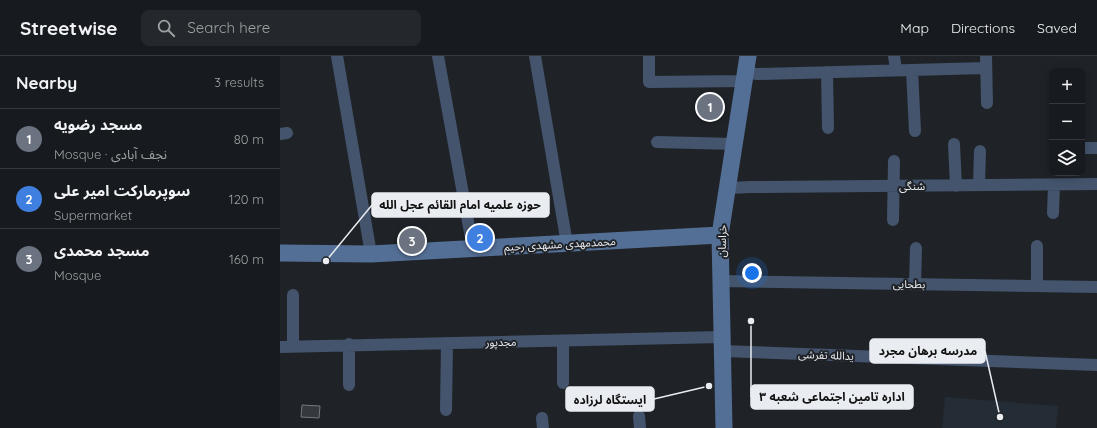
<!DOCTYPE html>
<html lang="en">
<head>
<meta charset="utf-8">
<style>
  body { margin:0; font-family:Quicksand,"Noto Sans Arabic",sans-serif; background:#24272b; color:#f1f3f6 }
  .controls { position:absolute; right:12px; top:12px; display:grid; overflow:hidden; border-radius:8px; box-shadow:0 2px 10px #0003 }
  .controls button { width:36px; height:36px; display:grid; place-items:center; padding:0; border:0; border-bottom:1px solid #36383c; background:#171a1e; color:#f1f3f6; font:20px sans-serif }
  .you { position:absolute; left:472px; top:217px; width:14px; height:14px; margin:-10px; border:3px solid #fff; border-radius:50%; background:#1a73e8; box-shadow:0 0 0 6px #1a73e833 }
  .badge { display:grid; place-items:center; width:26px; height:26px; border-radius:50%; background:#0b8043; color:#fff; font-size:13px; font-weight:700 }
  .pin { position:absolute; translate:-50% -50%; border:2px solid #fff; box-shadow:0 1px 4px #0006 }
  .list { margin:0; padding:0; list-style:none }
  h2 { display:flex; justify-content:space-between; align-items:center; height:52px; margin:0; padding:0 16px; font-size:17px }
  h2 small { font-size:13px; font-weight:400; color:#9ea1a4 }
  .list li { display:grid; grid-template-columns:26px 1fr auto; gap:12px; align-items:center; box-sizing:border-box; height:60px; padding:0 16px; border-top:1px solid #36383c }
  .list b { display:block; font-size:15px; white-space:nowrap }
  .list p { margin:0; font-size:13px; white-space:nowrap; color:#9ea1a4 }
  .list em { font-size:13px; font-style:normal; color:#9ea1a4 }
  .icon { flex:none; width:22px; height:22px; fill:none; stroke:currentColor; stroke-width:2; stroke-linecap:round; stroke-linejoin:round }
  .map { position:relative; flex:none; width:817px; height:372px; overflow:hidden }
  header { display:flex; align-items:center; gap:24px; box-sizing:border-box; height:56px; padding:0 20px; background:#171a1e; border-bottom:1px solid #36383c }
  header strong { font-size:19px }
  nav { display:flex; gap:22px; margin-inline-start:auto; font-size:14px }
  .search { width:280px; height:36px; background:#24272b; display:flex; align-items:center; gap:10px; box-sizing:border-box; padding:0 14px; border-radius:8px; color:#9ea1a4; font-size:15px }
  main { display:flex }
  aside { flex:1; background:#171a1e }
  .map>svg:first-child { display:block }
</style>
</head>
<body>
<header>
<strong>Streetwise</strong>
<div class="search"><svg class="icon" aria-label="search" viewBox="0 0 24 24"><circle cx="10" cy="10" r="6"/><path d="M15 15l6 6"/></svg>Search here</div>
<nav><a>Map</a><a>Directions</a><a>Saved</a></nav>
</header>
<main>
<aside>
<h2>Nearby<small>3 results</small></h2>
<ul class="list">
<li><span class="badge" style="background:#6b7280">1</span><div><b>مسجد رضویه</b><p>Mosque · نجف آبادی</p></div><em>80 m</em></li>
<li><span class="badge" style="background:#3f7fe0">2</span><div><b>سوپرمارکت امیر علی</b><p>Supermarket</p></div><em>120 m</em></li>
<li><span class="badge" style="background:#6b7280">3</span><div><b>مسجد محمدی</b><p>Mosque</p></div><em>160 m</em></li>
</ul>
</aside>
<div class="map">
<svg width="817" height="372" viewBox="0 0 817 372">
  <rect width="100%" height="100%" fill="#1f2328"/>
  <!-- built -->
  <path fill="#242c36" d="M665 341 778 350 776 372H662Z"/>
  <!-- building -->
  <path fill="#35393e" stroke="#75797f" d="M22 349 40 350 39 362 21 361Z"/>
  <g fill="none" stroke-linecap="round" stroke-linejoin="round">
    <!-- minor -->
    <path stroke="#43546c" stroke-width="12" d="M57 0 91 198
      M158 0 193 193
      M255 0 287 188
      M369 0V26L464 25
      M614 0 616 14
      M706 0 707 47
      M632 14 635 75
      M547 16 548 72
      M465 17 478 18 706 12
      M0 78 7 77
      M377 86 454 88
      M674 88 676 130
      M802 92H817
      M699 129 700 95
      M448 132 471 131 817 128
      M773 157 774 129
      M613 164 614 105
      M442 225 817 231
      M635 228 636 192
      M757 230V190
      M13 290V239
      M0 291 442 281
      M443 295 817 309
      M283 327V285
      M69 329V288
      M166 354 167 287
      M359 360 360 372
      M262 362 263 372"/>
    <!-- secondary -->
    <path stroke="#546f96" stroke-width="17" d="M0 197 91 198 440 179
      M444 372 440 179 468 0"/>
  </g>
  <g text-anchor="middle" dominant-baseline="central" stroke-width="4" stroke-linejoin="round" paint-order="stroke">
    <!-- street labels -->
    <g font-size="11" fill="#e9ecf0" stroke="#1f2328">
      <text x="632" y="130">شنگی</text>
      <text transform="translate(442 185) rotate(-88)">خراسان</text>
      <text transform="translate(280 188) rotate(-3)">محمدمهدی مشهدی رحیم</text>
      <text transform="translate(629 228) rotate(1)">بطحایی</text>
      <text transform="translate(221 286) rotate(-1)">مجدپور</text>
      <text transform="translate(546 299) rotate(2)">یدالله تفرشی</text>
    </g>
  </g>
  <!-- callouts -->
  <path fill="none" stroke="#e9ecf0" stroke-width="1.5" d="M46 205L92 149M720 361L705 295M471 265L471 341M429 330L374 343"/>
  <g fill="#e9ecf0" stroke="#1f2328" stroke-width="1.5">
    <circle cx="46" cy="205" r="4"/>
    <circle cx="720" cy="361" r="4"/>
    <circle cx="471" cy="265" r="4"/>
    <circle cx="429" cy="330" r="4"/>
  </g>
  <g fill="#e9ecf0" stroke="#e9ecf0" stroke-width="1.5">
    <rect x="92" y="137" width="177" height="24" rx="4"/>
    <rect x="590" y="283" width="115" height="24" rx="4"/>
    <rect x="471" y="329" width="162" height="24" rx="4"/>
    <rect x="286" y="331" width="88" height="24" rx="4"/>
  </g>
  <g font-size="12" text-anchor="middle" font-weight="bold" fill="#111">
    <text x="180" y="153">حوزه علمیه امام القائم عجل الله</text>
    <text x="648" y="299">مدرسه برهان مجرد</text>
    <text x="552" y="345">اداره تامین اجتماعی شعبه ۳</text>
    <text x="330" y="348">ایستگاه لرزاده</text>
  </g>
</svg>
<div class="controls">
<button>+</button>
<button>−</button>
<button><svg class="icon" aria-label="layers" viewBox="0 0 24 24"><path d="M12 4l9 5-9 5-9-5zM3 14l9 5 9-5"/></svg></button>
</div>
<div class="you"></div>
<div class="pin badge" style="left:430px;top:51px;background:#6b7280">1</div>
<div class="pin badge" style="left:200px;top:182px;background:#3f7fe0">2</div>
<div class="pin badge" style="left:132px;top:185px;background:#6b7280">3</div>
</div>
</main>
</body>
</html>
